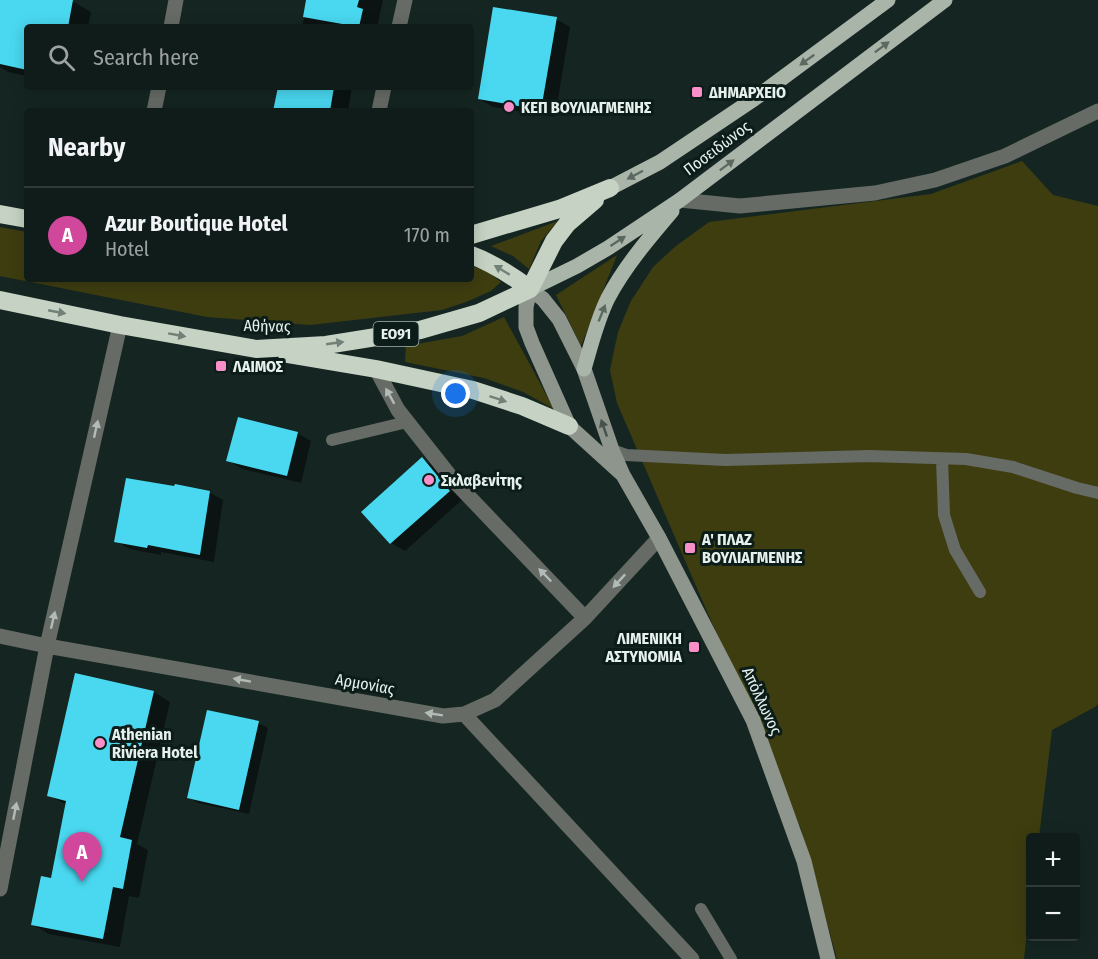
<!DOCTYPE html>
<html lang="en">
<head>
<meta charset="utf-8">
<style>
  body { margin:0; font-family:"Fira Sans Condensed",sans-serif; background:#192523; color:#f1f3f6 }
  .controls { position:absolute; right:18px; bottom:18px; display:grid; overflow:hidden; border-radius:6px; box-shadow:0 3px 15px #0003 }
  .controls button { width:54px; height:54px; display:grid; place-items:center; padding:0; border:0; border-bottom:2px solid #303a39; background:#101c1a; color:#f1f3f6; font:30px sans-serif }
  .you { position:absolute; left:456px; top:394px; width:21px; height:21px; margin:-15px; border:4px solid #fff; border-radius:50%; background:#1a73e8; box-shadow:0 0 0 9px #1a73e833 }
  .badge { display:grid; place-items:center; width:39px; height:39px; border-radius:50%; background:#f98fc9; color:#fff; font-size:20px; font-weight:700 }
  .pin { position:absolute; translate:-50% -50px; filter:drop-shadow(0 2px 3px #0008) }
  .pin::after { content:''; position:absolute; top:32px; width:21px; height:18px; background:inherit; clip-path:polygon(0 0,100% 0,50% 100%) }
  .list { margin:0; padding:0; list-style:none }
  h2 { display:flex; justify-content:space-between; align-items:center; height:78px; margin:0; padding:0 24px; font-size:26px }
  h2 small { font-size:20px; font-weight:400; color:#9ca1a2 }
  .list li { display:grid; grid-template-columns:39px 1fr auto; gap:18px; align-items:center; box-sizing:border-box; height:96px; padding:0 24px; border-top:2px solid #303a39 }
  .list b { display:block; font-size:22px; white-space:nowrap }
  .list p { margin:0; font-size:20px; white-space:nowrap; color:#9ca1a2 }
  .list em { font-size:20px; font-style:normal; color:#9ca1a2 }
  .icon { flex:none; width:33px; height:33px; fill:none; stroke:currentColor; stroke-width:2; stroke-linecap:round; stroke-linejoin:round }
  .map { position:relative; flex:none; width:1098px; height:959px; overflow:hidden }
  .search { position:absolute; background:#101c1a; box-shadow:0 3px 15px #0003; left:24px; top:24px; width:450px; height:66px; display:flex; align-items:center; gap:15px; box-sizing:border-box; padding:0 21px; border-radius:6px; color:#9ca1a2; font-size:22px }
  .panel { position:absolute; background:#101c1a; box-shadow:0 3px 15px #0003; left:24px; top:108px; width:450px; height:174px; border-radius:6px }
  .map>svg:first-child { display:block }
</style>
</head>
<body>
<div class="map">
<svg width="1098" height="959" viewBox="0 0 1098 959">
  <rect width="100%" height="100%" fill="#152622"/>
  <!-- green -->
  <path fill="#3e3d10" d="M1022 161 1053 195 1098 206V704L1095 707 1052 730 1039 837 1030 838V905L1024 959H837L801 829 617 403 610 370 618 332 631 301 653 267 676 246 709 222 931 194Z
    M558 221 541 241 529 269 513 256 491 246Z
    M0 227 27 232V279H471V266L487 271 501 282 491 291 466 302 442 310 310 325 207 317 0 276Z
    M617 255 581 346 556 295Z
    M504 317 554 409 523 392 484 378 405 362 406 346 462 336Z"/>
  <!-- shadow -->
  <path fill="#0007" d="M0 0H71L91 12 88 27H27V76L8 72 0 67Z
    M308 0H383L377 27H302Z
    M556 19 570 27 555 117 493 107 479 99Z
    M280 87H352L348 111H275Z
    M297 433 311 441 301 483 242 469 228 460Z
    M422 459 436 467 463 499 405 551 391 543 363 512Z
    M209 492 223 500 214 562 161 552V555L130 549 116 541Z
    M154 692 170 702 137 844 148 850 139 898 129 896 120 947 49 934 33 925 52 879 67 805 48 795Z
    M258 723 268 728 249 814 198 803 189 797Z"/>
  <!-- building -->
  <path fill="#49d8f0" d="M0 0H73L68 27H27V70L0 64Z
    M306 0H359L357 7 363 9 359 27 303 17Z
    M493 7 557 17 541 110 478 99Z
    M278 87H334L330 111H273Z
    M238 417 298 432 287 476 226 461Z
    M422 457 450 491 390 544 361 512Z
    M126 478 174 486 175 484 210 491 200 555 148 545 147 548 114 542Z
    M75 673 154 691 120 837 132 840 123 889 113 887 103 939 31 925 41 876 51 878 66 801 47 796Z
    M207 710 259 721 239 810 187 798Z"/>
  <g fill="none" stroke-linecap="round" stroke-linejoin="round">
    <!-- lane -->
    <path stroke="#666b66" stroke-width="12" d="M332 440 407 422
      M612 450 626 455 725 460 869 456 966 459 1013 467 1077 488 1098 493
      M942 459 944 515 955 550 980 592
      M701 909 731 959"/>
    <!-- street -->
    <path stroke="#666b66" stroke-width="15" d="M171 27 176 0
      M399 27 405 0
      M154 111 159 87
      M379 111 384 87
      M680 200 740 206 875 193 935 180 1005 156 1098 111
      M376 369 398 410 454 481 585 618
      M0 636 47 646 443 716 464 714 495 700 585 618 659 538
      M464 714 692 959
      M0 889 47 646 120 325"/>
    <!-- secondary -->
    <path stroke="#8d958c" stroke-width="15" d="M623 475 569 426 532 343 526 327V307L530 289 543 299 559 319 584 369 612 450 623 475 659 538 753 720 804 861 828 959"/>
    <!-- primary -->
    <path stroke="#aab5a9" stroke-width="15" d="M610 188 660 162 754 99 888 0
      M530 289 577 266 608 248 680 200 945 0
      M584 369C591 345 597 320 608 298 625 266 649 238 672 211"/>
    <!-- highway -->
    <path stroke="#c6d3c4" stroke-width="18" d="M0 214 27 219
      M471 235 559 209 610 188
      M471 255C493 263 511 275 530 289
      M530 289 554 241 567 224 595 200
      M0 300 120 325 256 349 326 345 420 330 479 313 530 289
      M287 354 376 369 473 390 522 406 569 426"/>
  </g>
  <!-- one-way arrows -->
  <defs><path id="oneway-solid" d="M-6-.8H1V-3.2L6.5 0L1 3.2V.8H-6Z" transform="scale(1.5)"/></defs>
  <g fill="#5b6961">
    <use href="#oneway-solid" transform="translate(882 47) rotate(-37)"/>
    <use href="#oneway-solid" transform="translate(807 60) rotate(144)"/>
    <use href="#oneway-solid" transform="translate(727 165) rotate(-37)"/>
    <use href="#oneway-solid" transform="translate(635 175) rotate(152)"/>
    <use href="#oneway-solid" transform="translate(618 241) rotate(-33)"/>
    <use href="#oneway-solid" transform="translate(602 313) rotate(-68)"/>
  </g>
  <g fill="#728177">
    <use href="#oneway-solid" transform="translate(502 270) rotate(-149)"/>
    <use href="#oneway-solid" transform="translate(57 312) rotate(11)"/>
    <use href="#oneway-solid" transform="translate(177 335) rotate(10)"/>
    <use href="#oneway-solid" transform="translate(335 343) rotate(-8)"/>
    <use href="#oneway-solid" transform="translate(498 399) rotate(18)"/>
  </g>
  <g fill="#b3bbb8">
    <use href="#oneway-solid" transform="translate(390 396) rotate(-119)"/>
    <use href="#oneway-solid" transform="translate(96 429) rotate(-77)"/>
    <use href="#oneway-solid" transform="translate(545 575) rotate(-134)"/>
    <use href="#oneway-solid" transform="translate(619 581) rotate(133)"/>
    <use href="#oneway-solid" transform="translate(53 620) rotate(-77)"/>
    <use href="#oneway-solid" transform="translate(242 680) rotate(-170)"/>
    <use href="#oneway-solid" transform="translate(434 714) rotate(-171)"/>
    <use href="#oneway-solid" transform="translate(15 811) rotate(-79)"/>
  </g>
  <use fill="#46534d" href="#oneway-solid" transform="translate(604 428) rotate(-109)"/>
  <!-- markers -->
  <g fill="#f98fc9" stroke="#0c1d19" stroke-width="2">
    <rect x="691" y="86" width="12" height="12" rx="3"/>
    <circle cx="509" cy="107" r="6"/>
    <rect x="215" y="360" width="12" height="12" rx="3"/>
    <circle cx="429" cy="480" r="6"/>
    <rect x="684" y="542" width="12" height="12" rx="3"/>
    <rect x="688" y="641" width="12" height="12" rx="3"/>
    <circle cx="100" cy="743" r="6"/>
  </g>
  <g text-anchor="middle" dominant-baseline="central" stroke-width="6" stroke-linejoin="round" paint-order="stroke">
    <!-- shield labels -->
    <rect fill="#0c1d19" stroke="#a5b1ae" stroke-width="1.5" x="373.5" y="322" width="45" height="24" rx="4.5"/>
    <g font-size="15" font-weight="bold" fill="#e6f1ee">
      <text x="396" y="334">ΕΟ91</text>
    </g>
    <!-- poi labels -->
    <g font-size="16" font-weight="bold" fill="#e6f1ee" stroke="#0c1d19" text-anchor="start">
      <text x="709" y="92">ΔΗΜΑΡΧΕΙΟ</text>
      <text x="521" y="107">ΚΕΠ ΒΟΥΛΙΑΓΜΕΝΗΣ</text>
      <text x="233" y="366">ΛΑΙΜΟΣ</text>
      <text x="441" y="480">Σκλαβενίτης</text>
      <text x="702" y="539">Α' ΠΛΑΖ<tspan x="702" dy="18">ΒΟΥΛΙΑΓΜΕΝΗΣ</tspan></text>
      <text x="682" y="638" text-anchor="end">ΛΙΜΕΝΙΚΗ<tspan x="682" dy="18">ΑΣΤΥΝΟΜΙΑ</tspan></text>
      <text x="112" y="734">Athenian<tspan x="112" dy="18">Riviera Hotel</tspan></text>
    </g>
    <!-- street labels -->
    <g font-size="16" fill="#e6f1ee" stroke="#0c1d19">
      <text transform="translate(717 148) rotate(-37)">Ποσειδώνος</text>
      <text transform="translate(267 326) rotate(1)">Αθήνας</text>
      <text transform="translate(365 684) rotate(10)">Αρμονίας</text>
      <text transform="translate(762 701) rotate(65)">Απόλλωνος</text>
    </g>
  </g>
</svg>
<div class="controls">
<button>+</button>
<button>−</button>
</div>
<div class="you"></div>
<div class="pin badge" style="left:82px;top:882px;background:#d1479c">A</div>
<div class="search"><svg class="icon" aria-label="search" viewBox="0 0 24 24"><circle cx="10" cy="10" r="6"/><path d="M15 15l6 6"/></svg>Search here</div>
<section class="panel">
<h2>Nearby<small></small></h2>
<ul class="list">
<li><span class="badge" style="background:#d1479c">A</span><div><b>Azur Boutique Hotel</b><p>Hotel</p></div><em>170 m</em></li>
</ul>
</section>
</div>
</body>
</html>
